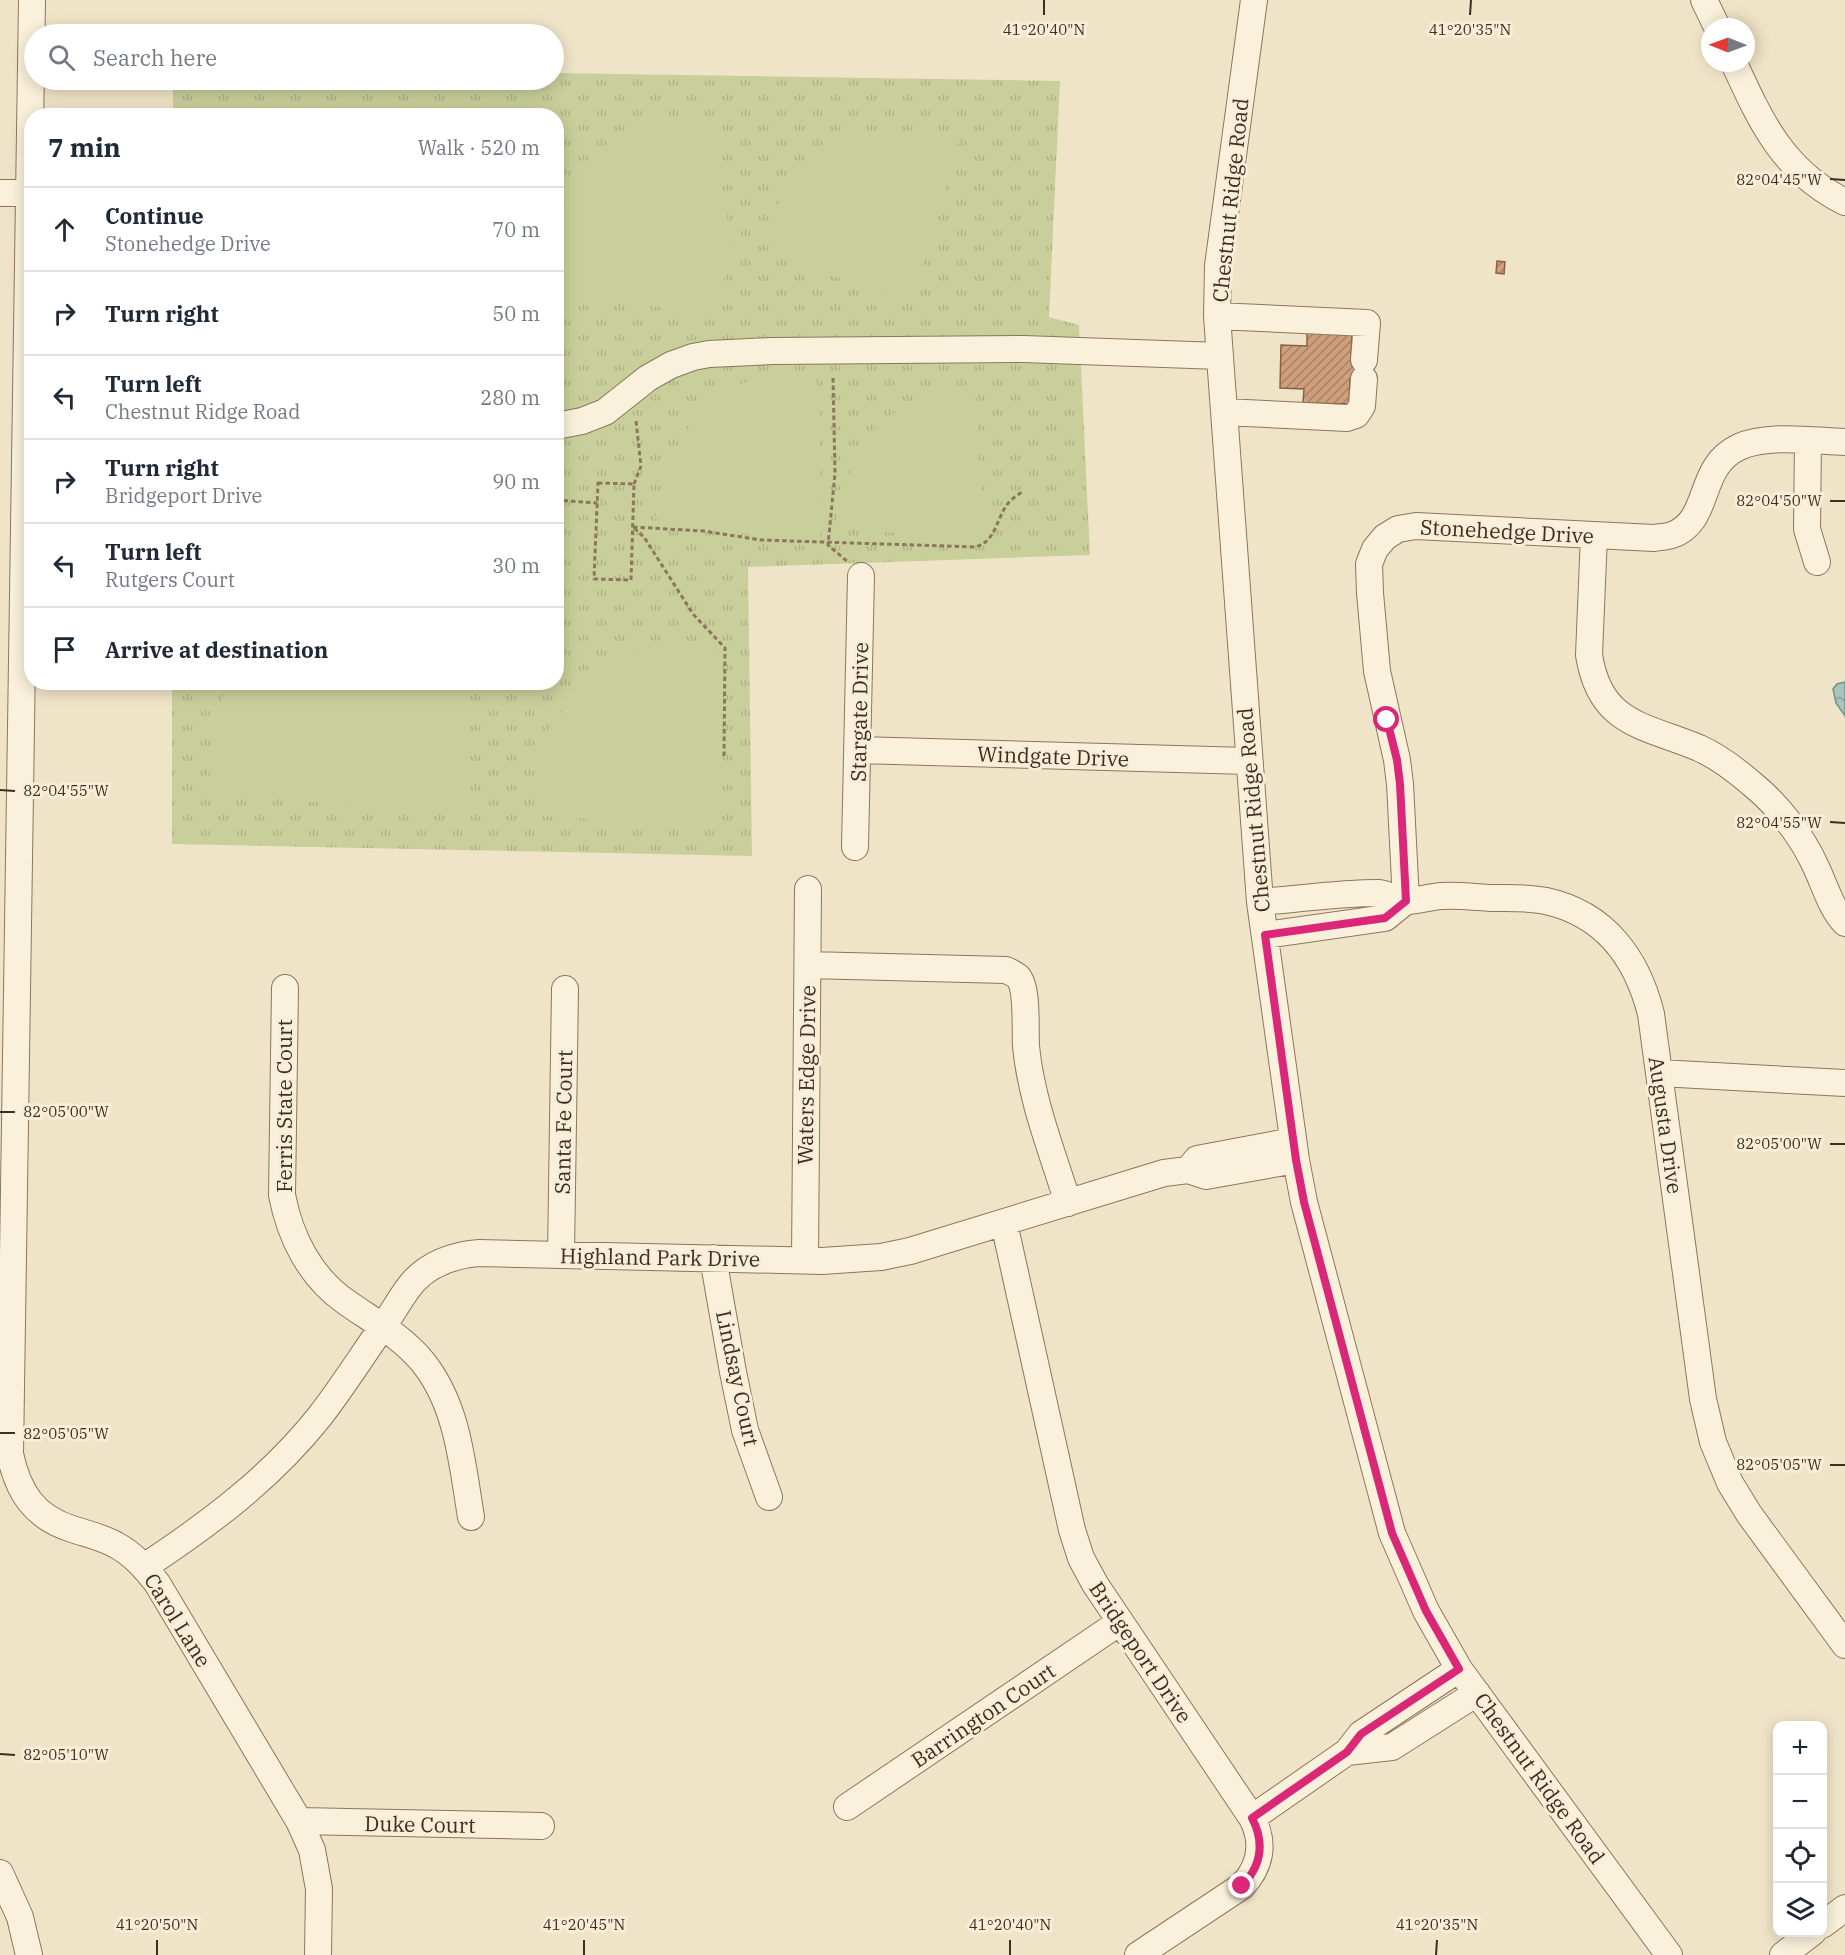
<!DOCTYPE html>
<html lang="en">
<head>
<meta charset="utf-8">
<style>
  body { margin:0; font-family:"IBM Plex Serif",serif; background:#f2f2f3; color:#1f2937 }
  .controls { position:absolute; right:18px; bottom:18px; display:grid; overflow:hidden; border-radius:12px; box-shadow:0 3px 15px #0003 }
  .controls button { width:54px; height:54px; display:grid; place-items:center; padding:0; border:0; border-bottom:2px solid #e0e1e3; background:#fff; color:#1f2937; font:30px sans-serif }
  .compass { position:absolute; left:1701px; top:18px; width:54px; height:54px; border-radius:50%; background:#fff; box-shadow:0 3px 15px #0003; rotate:271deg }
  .stop { position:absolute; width:18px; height:18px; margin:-14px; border:4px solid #db2777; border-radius:50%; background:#fff }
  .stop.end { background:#db2777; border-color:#fff; box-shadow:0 2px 6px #0008 }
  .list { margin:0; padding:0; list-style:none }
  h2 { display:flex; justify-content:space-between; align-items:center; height:78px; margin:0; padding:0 24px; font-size:26px }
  h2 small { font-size:20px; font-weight:400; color:#747a83 }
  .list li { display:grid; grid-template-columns:39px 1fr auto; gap:18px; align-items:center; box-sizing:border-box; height:84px; padding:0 24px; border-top:2px solid #e0e1e3 }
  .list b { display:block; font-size:22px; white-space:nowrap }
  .list p { margin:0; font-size:20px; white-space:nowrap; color:#747a83 }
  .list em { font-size:20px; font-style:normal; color:#747a83 }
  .icon { flex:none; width:33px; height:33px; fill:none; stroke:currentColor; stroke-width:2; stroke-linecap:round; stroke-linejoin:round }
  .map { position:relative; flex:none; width:1845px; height:1955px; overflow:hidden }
  .search { position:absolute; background:#fff; box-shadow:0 3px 15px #0003; left:24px; top:24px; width:540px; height:66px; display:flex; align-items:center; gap:15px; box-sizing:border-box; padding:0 21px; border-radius:33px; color:#747a83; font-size:22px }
  .panel { position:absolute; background:#fff; box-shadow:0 3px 15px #0003; left:24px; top:108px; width:540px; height:582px; border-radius:24px }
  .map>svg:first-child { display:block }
</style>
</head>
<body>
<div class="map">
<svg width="1845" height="1955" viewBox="0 0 1845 1955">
  <defs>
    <pattern id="grass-tufts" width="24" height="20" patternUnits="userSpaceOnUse" patternTransform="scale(1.5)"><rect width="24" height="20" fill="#c9cf9b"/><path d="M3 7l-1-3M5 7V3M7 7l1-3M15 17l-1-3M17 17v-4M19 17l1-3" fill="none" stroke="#aeb285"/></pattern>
    <pattern id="water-ripples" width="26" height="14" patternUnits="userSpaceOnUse" patternTransform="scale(1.5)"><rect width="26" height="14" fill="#a9c4bc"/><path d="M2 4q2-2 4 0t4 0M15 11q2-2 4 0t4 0" fill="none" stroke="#8ba098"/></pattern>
    <pattern id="building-hatch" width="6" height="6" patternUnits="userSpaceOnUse" patternTransform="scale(1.5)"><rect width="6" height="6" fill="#cf9f7d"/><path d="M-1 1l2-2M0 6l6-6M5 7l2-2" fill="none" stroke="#a98266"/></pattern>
  </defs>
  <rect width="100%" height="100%" fill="#f0e4c8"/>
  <!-- grass -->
  <path fill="url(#grass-tufts)" d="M554 73 1060 81 1049 317 1079 325 1090 555 748 567 752 856 172 844V683L556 682V116L173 115V80H554Z"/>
  <!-- pitch -->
  <path fill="#c9cf9b" d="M712 116 733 255 711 313 557 295V215L585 164 636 125Z
    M875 134 959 139 911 304 775 255 774 210 794 180 827 146Z
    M775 369 807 372 817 382 823 532 808 544 655 519 666 472 686 431 701 412 735 387Z
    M967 387 976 397 978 450 985 518 968 540 834 527 843 491 861 446 875 428 895 412 921 396Z
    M714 646 719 812 701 827 532 815 544 736 566 706 606 668 636 650Z
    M227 683H463L472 801 460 816 208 792 212 738Z"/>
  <!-- water -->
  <path fill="url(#water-ripples)" stroke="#6f938a" stroke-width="1.5" d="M1845 682V716L1836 703 1833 689 1837 684Z"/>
  <!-- building -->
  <path fill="url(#building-hatch)" stroke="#8d5f41" stroke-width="1.5" d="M1497 261 1505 262 1504 274 1496 273Z
    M1307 331 1352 333 1351 360H1372L1371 379H1350L1349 404 1303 403 1304 389 1280 388 1281 345 1307 346Z"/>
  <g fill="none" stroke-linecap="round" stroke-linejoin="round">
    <!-- minor casing -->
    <g stroke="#8d765c" stroke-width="28">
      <path id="minor" d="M32 0 10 1454C18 1492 34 1517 72 1529 87 1534 102 1537 116 1545 133 1554 145 1568 157 1583L299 1821 312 1850 319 1889 318 1955
        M1254 0 1218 266 1217 316 1260 902 1296 1160 1304 1202 1392 1533 1426 1611 1459 1669 1669 1955
        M1704 0 1717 27
        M1734 63C1761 122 1783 171 1845 202
        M0 193H29
        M1217 316 1367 323 1364 360
        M1224 412 1347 418 1356 415 1362 406 1364 379
        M556 426 582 421 605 412 648 378 671 365 693 357 709 354 772 351 1023 349 1220 356
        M1808 441 1807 529 1817 562
        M1594 535 1589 655C1600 725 1644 725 1699 748 1717 756 1737 771 1752 784 1778 805 1802 836 1816 867 1825 886 1831 908 1845 923
        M858 750 1248 761
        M855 847 861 576
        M1406 901 1400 784 1397 760 1377 671 1370 593 1369 564 1375 549 1385 537 1398 529 1416 526 1654 538C1659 537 1666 537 1672 535 1712 521 1696 467 1739 447 1768 434 1814 441 1845 442
        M1260 902C1299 899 1339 893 1378 893 1389 894 1399 901 1409 901 1420 900 1430 897 1441 896 1457 895 1474 897 1491 898 1509 898 1528 897 1546 901 1605 914 1637 958 1651 1014L1703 1399 1713 1442 1730 1483 1749 1514 1845 1645
        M1265 935 1385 918 1406 901
        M808 965 1006 970C1010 972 1015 974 1018 977 1028 988 1025 1030 1026 1046 1031 1100 1052 1151 1068 1203
        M285 988 282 1195C290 1237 310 1277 346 1302 373 1321 401 1336 422 1361 458 1405 462 1463 471 1517
        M1659 1073 1845 1083
        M1188 1170 1197 1159 1293 1141
        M1004 1223 1072 1530 1081 1558 1095 1584 1252 1818C1265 1843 1261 1866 1242 1886L1138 1955
        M561 1255 565 989
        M713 1258 733 1372 745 1430 769 1497
        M805 1260 808 889
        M144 1567C209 1524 271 1478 320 1416 344 1385 365 1351 388 1319 396 1307 404 1292 414 1281 431 1263 454 1255 479 1253L822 1261 881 1257 910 1251 1164 1173 1188 1170 1206 1176 1296 1160
        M1347 1752 1392 1747 1477 1693
        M847 1807 1120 1622
        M1252 1818 1347 1752 1361 1734 1459 1669
        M299 1821 541 1826
        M0 1873 20 1917 29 1955
        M1822 1925 1845 1908
        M1783 1955 1813 1932"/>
    </g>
    <!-- path -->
    <path stroke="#8d765c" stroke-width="3" stroke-dasharray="4.5 3" stroke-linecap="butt" d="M833 378 835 473 828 545 848 562
      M598 483 634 484 631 580 594 579Z
      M634 484 641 466 636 421
      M556 500 597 503
      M633 527 703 531 761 540 975 547C997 542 996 516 1010 501 1013 498 1018 495 1022 492
      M634 528 644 537 693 614 725 648 724 757"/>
    <!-- minor -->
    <use href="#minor" stroke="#faf1dc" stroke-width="26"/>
  </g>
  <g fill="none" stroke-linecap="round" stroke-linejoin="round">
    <!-- route -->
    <path stroke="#db2777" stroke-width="8" d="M1242 1886C1261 1866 1265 1843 1252 1818L1347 1752 1361 1734 1459 1669 1426 1611 1392 1533 1304 1202 1296 1160 1265 935 1385 918 1406 901 1400 784 1397 760 1387 720"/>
  </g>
  <!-- ticks -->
  <path fill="none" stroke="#3d2e20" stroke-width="2" d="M1044 15V0M1470 15 1471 0M1830 179 1845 180M1830 501H1845M0 790 15 791M1830 822 1845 823M0 1112H15M1830 1144H1845M0 1433H15M1830 1465H1845M0 1754 15 1755M157 1955V1940M584 1955V1940M1010 1955V1940M1436 1955 1437 1940"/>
  <g text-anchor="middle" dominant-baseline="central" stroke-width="6" stroke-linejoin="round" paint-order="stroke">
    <!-- street labels -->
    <g font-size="21" fill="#3d2e20" stroke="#f7eed8">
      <text transform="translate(1230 200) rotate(-84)">Chestnut Ridge Road</text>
      <text transform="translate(1507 531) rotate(3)">Stonehedge Drive</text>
      <text transform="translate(859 712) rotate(-89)">Stargate Drive</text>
      <text transform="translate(1053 756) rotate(2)">Windgate Drive</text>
      <text transform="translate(1253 810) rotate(-95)">Chestnut Ridge Road</text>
      <text transform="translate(806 1075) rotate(-89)">Waters Edge Drive</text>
      <text transform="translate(284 1106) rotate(-90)">Ferris State Court</text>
      <text transform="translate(563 1122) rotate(-89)">Santa Fe Court</text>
      <text transform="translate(1666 1125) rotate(82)">Augusta Drive</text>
      <text transform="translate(660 1257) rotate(1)">Highland Park Drive</text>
      <text transform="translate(738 1378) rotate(78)">Lindsay Court</text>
      <text transform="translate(178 1620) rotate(58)">Carol Lane</text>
      <text transform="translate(1141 1652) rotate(56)">Bridgeport Drive</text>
      <text transform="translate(983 1715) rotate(-34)">Barrington Court</text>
      <text transform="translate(1540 1778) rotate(54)">Chestnut Ridge Road</text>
      <text transform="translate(420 1824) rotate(1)">Duke Court</text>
    </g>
  </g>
  <g font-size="15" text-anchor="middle" fill="#3d2e20" stroke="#f7eed8" stroke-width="6" stroke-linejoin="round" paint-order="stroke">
    <text x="1044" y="35">41°20'40"N</text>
    <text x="1470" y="35">41°20'35"N</text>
    <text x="1779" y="185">82°04'45"W</text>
    <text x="1779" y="506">82°04'50"W</text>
    <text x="66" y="796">82°04'55"W</text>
    <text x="1779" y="828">82°04'55"W</text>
    <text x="66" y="1117">82°05'00"W</text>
    <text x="1779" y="1149">82°05'00"W</text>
    <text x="66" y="1439">82°05'05"W</text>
    <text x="1779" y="1470">82°05'05"W</text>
    <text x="66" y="1760">82°05'10"W</text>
    <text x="157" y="1930">41°20'50"N</text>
    <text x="584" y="1930">41°20'45"N</text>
    <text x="1010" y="1930">41°20'40"N</text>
    <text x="1437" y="1930">41°20'35"N</text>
  </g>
</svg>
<div class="controls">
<button>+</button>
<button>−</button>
<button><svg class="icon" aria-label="locate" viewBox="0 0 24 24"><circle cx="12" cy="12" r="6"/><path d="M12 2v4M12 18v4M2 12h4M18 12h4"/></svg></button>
<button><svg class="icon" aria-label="layers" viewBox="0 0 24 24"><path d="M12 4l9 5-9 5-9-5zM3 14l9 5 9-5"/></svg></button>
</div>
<svg class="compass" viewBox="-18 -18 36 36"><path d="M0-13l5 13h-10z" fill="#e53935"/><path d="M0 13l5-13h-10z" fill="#747a83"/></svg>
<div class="stop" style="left:1387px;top:720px"></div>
<div class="stop end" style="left:1242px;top:1886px"></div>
<div class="search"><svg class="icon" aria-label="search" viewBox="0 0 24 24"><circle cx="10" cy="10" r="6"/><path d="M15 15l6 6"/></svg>Search here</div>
<section class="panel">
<h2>7 min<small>Walk · 520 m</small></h2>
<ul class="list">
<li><svg class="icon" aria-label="ahead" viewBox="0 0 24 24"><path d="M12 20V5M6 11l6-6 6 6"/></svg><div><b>Continue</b><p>Stonehedge Drive</p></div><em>70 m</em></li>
<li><svg class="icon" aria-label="right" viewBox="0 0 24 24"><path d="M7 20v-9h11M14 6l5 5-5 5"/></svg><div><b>Turn right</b></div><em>50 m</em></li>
<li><svg class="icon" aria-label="left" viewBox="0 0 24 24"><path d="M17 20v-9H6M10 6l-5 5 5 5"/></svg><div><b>Turn left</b><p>Chestnut Ridge Road</p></div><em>280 m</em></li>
<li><svg class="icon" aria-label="right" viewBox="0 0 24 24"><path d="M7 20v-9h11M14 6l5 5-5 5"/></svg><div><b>Turn right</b><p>Bridgeport Drive</p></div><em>90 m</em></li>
<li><svg class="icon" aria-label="left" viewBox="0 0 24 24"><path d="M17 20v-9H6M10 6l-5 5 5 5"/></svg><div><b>Turn left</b><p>Rutgers Court</p></div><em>30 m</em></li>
<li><svg class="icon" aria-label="arrive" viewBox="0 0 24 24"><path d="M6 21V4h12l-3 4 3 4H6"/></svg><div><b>Arrive at destination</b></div></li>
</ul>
</section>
</div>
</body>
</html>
